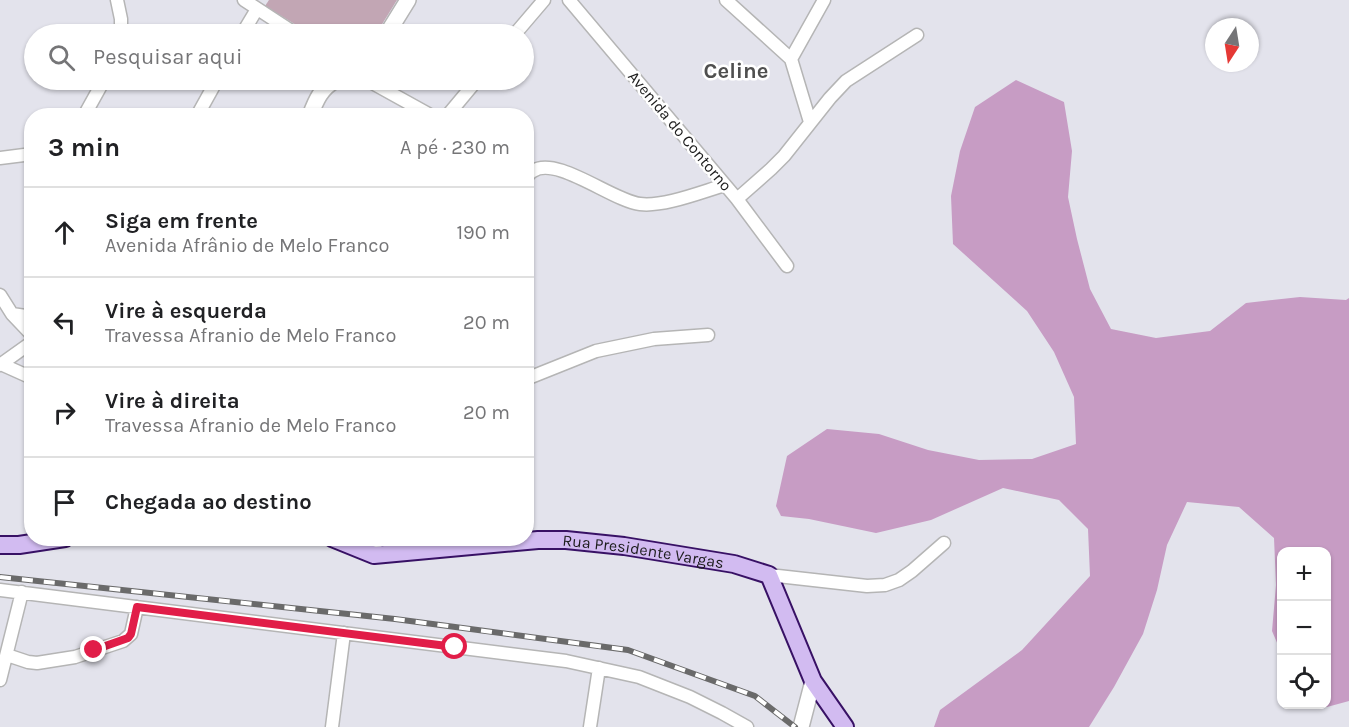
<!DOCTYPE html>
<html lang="pt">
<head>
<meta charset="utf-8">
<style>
  body { margin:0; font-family:Karla,sans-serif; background:#f6f6f6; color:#202124 }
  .controls { position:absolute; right:18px; bottom:18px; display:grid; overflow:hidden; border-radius:12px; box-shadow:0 2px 4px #0004 }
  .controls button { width:54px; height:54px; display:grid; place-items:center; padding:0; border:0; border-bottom:2px solid #e0e0e0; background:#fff; color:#202124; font:30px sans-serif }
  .compass { position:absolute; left:1205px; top:18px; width:54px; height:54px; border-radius:50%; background:#fff; box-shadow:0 2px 4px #0004; rotate:192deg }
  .stop { position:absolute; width:18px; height:18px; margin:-14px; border:4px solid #e11d48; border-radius:50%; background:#fff }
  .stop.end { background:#e11d48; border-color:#fff; box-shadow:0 2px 6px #0008 }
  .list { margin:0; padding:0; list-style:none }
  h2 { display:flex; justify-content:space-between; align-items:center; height:78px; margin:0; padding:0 24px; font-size:26px }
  h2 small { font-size:20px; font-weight:400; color:#757577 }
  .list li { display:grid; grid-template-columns:39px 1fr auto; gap:18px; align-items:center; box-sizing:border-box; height:90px; padding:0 24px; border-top:2px solid #e0e0e0 }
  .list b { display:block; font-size:22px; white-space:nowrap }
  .list p { margin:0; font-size:20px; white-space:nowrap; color:#757577 }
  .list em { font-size:20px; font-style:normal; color:#757577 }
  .icon { flex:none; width:33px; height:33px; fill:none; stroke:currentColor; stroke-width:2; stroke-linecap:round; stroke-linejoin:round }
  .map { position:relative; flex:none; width:1349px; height:727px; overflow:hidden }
  .search { position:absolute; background:#fff; box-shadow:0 2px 4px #0004; left:24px; top:24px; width:510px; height:66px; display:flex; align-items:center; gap:15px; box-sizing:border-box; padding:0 21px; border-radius:33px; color:#757577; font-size:22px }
  .panel { position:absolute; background:#fff; box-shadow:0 2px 4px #0004; left:24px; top:108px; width:510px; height:438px; border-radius:24px }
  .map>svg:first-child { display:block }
</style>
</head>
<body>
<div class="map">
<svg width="1349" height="727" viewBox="0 0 1349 727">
  <rect width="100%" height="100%" fill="#e3e3ec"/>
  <!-- forest -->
  <path fill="#c79cc4" d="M1016 80 1064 102 1072 151 1068 197 1077 239 1090 289 1111 329 1156 338 1210 331 1246 303 1300 297 1346 300 1349 298V701L1327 707 1324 705 1326 704V552H1282L1281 652 1272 631 1276 585 1274 538 1239 507 1187 502 1167 545 1157 590 1143 634 1114 687 1089 727H934L940 710 1022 650 1090 576 1088 529 1059 500 1003 488 931 520 876 533 809 519 781 516 776 506 787 456 827 429 879 434 928 450 979 460 1032 459 1076 444 1074 397 1054 352 1027 311 953 244 951 196 960 151 975 107Z"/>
  <!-- cemetery -->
  <path fill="#c2a6b4" d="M269 0H397L376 34H311L265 6Z"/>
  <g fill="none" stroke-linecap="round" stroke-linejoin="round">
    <!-- minor casing -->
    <g stroke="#b5b5b5" stroke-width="15">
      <path id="minor" d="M117 0 121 19V34
        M244 0 296 34
        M569 0 737 199 787 266
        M726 0 791 59
        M242 34 257 9
        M515 34 544 0
        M367 80 432 116
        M84 116 104 80
        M197 116 217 80
        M447 116 477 80
        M810 122 791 59 824 0
        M0 158 32 154
        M526 178C529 175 530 172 533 171 556 155 613 201 640 204 664 207 701 192 725 185
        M737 199 771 169 784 156 830 98 846 81 917 35
        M0 295 12 314 32 335
        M12 314 32 317
        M1 364 32 378
        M0 365 32 342
        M526 379 596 351 654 339 708 335
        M374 555 377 538
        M769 575 867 586 885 585 899 580 912 571 944 543
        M0 590 566 661 639 677 690 697 722 713 747 727
        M7 655 28 662 37 663 75 657 123 641 131 634 137 607
        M0 680 22 592
        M332 727 344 633
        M590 727 599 668"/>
    </g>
    <!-- tertiary casing -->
    <g stroke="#b5b5b5" stroke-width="18">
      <path id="tertiary" d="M387 34 408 0
        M310 116C316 100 321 88 336 80
        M801 727 813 681"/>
    </g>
    <!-- secondary casing -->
    <g stroke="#381165" stroke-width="20">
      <g id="secondary">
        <path id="s1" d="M332 538 374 555 538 540H566L624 546 734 564 769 575 813 681 845 727"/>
        <path d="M0 545H19L65 538"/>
      </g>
    </g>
    <!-- minor -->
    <use href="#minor" stroke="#fff" stroke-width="12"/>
    <!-- tertiary -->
    <use href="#tertiary" stroke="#fff" stroke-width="15"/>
    <!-- secondary -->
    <use href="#secondary" stroke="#d2bbf1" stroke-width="16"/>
    <!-- rail casing -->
    <g stroke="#6a6a6a" stroke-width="6">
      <path id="rail" d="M0 577 395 619 628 650 755 696 795 727"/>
    </g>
    <!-- rail -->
    <use href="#rail" stroke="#fff" stroke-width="4" stroke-dasharray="11" stroke-linecap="butt"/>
  </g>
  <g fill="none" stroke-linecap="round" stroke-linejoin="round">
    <!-- route -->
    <path stroke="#e11d48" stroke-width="8" d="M94 650 128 638 131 634 137 607 455 647"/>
  </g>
  <g text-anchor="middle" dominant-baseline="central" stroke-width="5" stroke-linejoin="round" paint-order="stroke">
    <!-- street labels -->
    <g font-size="16" fill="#1c1c1c" stroke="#fff">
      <text transform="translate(680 131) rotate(50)">Avenida do Contorno</text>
      <text stroke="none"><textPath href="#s1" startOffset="316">Rua Presidente Vargas</textPath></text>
    </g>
    <!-- district labels -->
    <g font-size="22" font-weight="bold" fill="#4f4f4f" stroke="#fff">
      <text x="736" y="71">Celine</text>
    </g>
  </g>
</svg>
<div class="controls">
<button>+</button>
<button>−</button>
<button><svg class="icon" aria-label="locate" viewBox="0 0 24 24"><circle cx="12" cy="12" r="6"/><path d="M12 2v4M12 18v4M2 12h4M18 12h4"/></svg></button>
</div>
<svg class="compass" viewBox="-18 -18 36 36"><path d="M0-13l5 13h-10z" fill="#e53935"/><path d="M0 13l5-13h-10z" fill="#757577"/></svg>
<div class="stop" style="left:455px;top:647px"></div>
<div class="stop end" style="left:94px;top:650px"></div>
<div class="search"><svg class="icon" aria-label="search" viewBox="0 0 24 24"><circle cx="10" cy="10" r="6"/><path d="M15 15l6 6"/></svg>Pesquisar aqui</div>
<section class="panel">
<h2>3 min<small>A pé · 230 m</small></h2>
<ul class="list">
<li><svg class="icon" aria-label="ahead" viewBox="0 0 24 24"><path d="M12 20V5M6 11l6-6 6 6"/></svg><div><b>Siga em frente</b><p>Avenida Afrânio de Melo Franco</p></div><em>190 m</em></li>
<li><svg class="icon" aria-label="left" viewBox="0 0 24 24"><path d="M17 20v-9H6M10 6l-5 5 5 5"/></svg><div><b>Vire à esquerda</b><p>Travessa Afranio de Melo Franco</p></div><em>20 m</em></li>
<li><svg class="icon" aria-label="right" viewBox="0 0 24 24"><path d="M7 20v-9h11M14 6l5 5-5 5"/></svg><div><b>Vire à direita</b><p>Travessa Afranio de Melo Franco</p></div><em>20 m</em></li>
<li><svg class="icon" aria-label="arrive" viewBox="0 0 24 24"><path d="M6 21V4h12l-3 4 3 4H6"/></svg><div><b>Chegada ao destino</b></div></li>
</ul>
</section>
</div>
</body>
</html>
